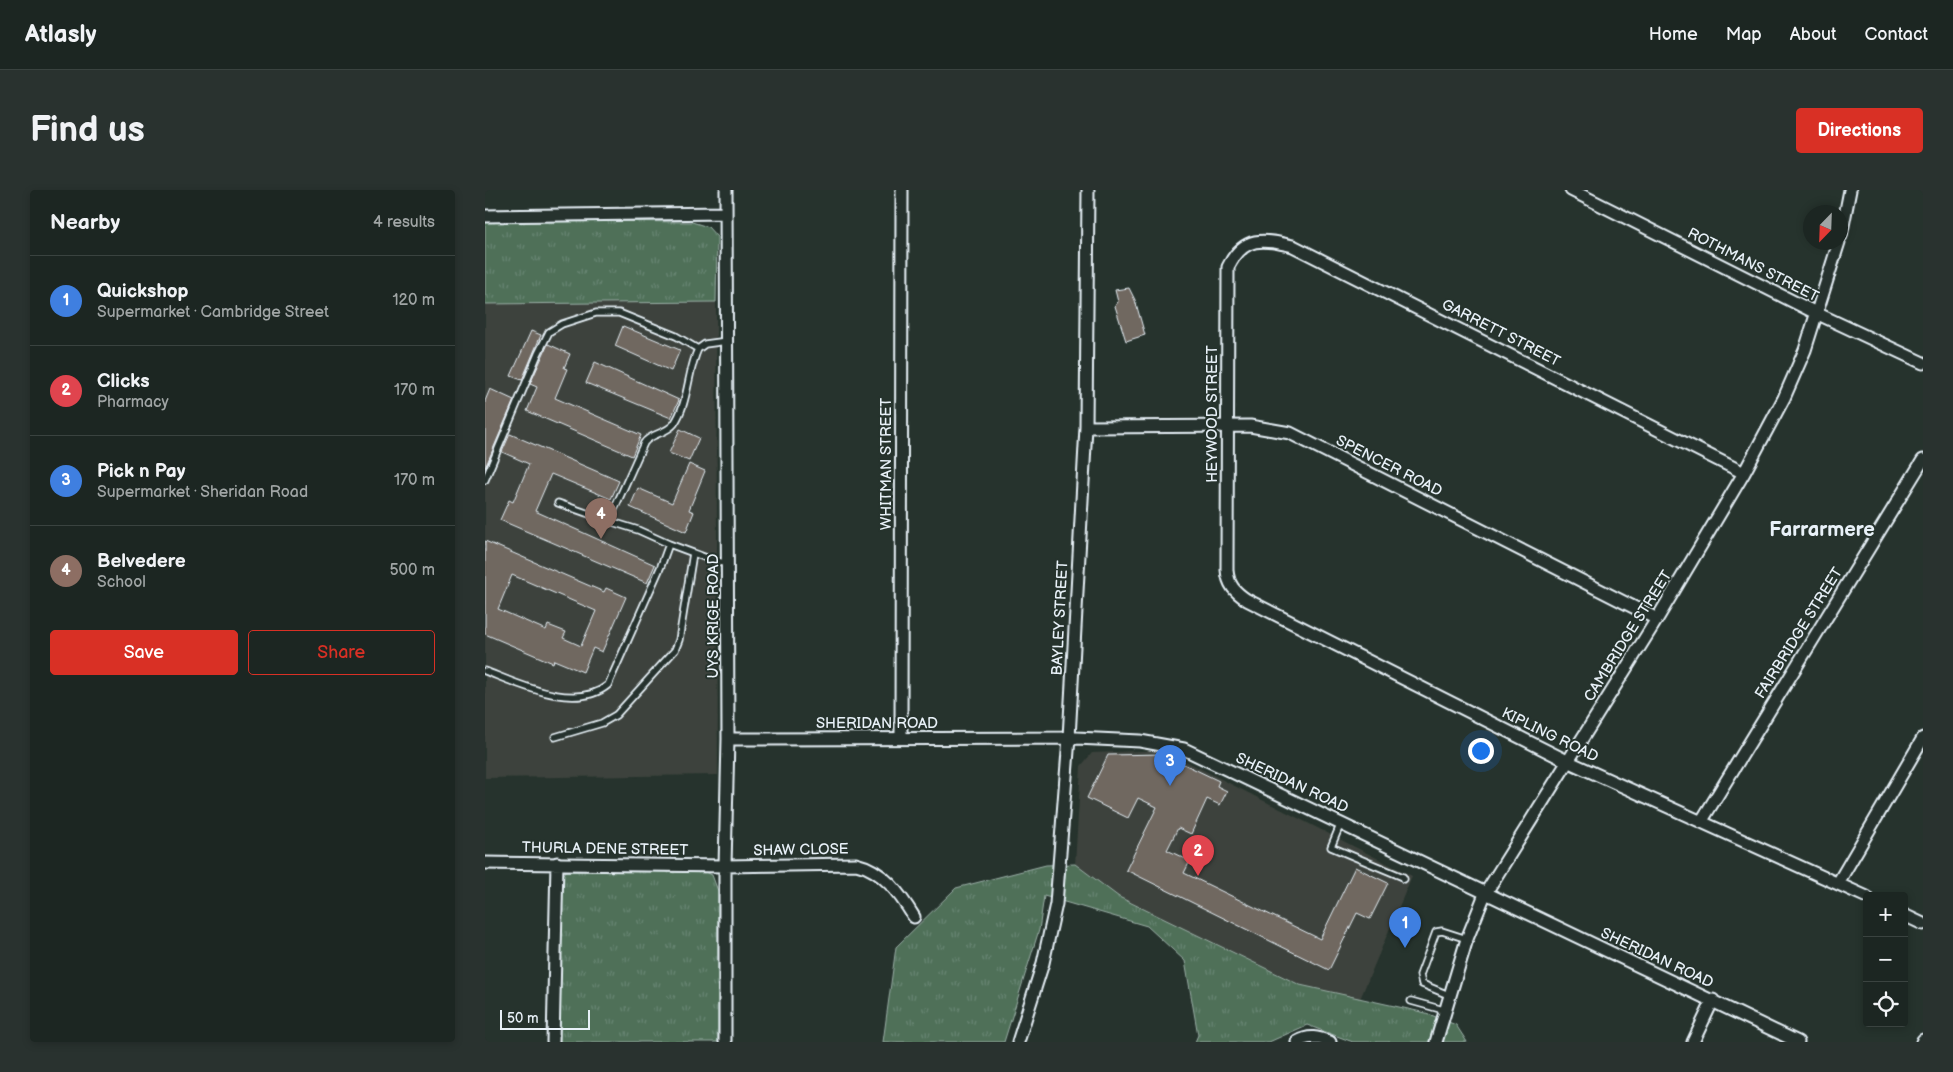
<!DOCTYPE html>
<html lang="en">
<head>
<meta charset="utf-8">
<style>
  body { margin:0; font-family:"Balsamiq Sans",sans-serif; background:#29322f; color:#f1f3f6 }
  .controls { position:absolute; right:15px; bottom:15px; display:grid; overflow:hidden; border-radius:5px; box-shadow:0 2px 8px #0003 }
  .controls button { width:45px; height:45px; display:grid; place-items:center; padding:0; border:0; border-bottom:1px solid #3a4340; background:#1c2622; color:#f1f3f6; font:25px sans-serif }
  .compass { position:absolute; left:1318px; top:15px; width:45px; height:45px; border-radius:50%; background:#1c2622; box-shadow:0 2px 8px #0003; rotate:203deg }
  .scale { position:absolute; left:15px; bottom:12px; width:90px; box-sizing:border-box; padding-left:5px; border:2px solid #e8f1f8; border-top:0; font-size:14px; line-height:18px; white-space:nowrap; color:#e8f1f8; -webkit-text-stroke:4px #26332d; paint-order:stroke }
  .you { position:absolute; left:995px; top:560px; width:18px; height:18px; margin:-12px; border:4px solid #fff; border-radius:50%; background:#1a73e8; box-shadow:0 0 0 8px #1a73e833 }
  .badge { display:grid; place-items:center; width:32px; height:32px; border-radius:50%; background:#d93025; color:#fff; font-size:16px; font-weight:700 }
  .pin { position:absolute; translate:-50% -41px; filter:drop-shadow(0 1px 2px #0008) }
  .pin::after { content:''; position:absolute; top:26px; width:18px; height:15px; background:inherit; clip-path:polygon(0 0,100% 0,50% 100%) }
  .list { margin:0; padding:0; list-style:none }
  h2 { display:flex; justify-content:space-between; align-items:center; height:65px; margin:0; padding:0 20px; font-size:21px }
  h2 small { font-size:16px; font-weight:400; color:#a0a5a5 }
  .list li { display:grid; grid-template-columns:32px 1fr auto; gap:15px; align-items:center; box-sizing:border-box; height:90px; padding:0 20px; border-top:1px solid #3a4340 }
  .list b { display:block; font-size:19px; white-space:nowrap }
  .list p { margin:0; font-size:16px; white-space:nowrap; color:#a0a5a5 }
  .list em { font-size:16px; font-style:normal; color:#a0a5a5 }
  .actions { display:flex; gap:10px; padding:15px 20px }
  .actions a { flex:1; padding:11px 0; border:1px solid #d93025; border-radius:5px; text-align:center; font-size:18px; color:#d93025 }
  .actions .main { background:#d93025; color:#fff }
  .icon { flex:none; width:28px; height:28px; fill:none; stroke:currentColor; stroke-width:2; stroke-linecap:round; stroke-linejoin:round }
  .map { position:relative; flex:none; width:1438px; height:852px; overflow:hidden; border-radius:5px }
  header { display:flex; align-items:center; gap:30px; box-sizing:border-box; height:70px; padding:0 25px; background:#1c2622; border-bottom:1px solid #3a4340 }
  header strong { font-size:24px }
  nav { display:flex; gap:28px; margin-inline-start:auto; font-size:18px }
  .intro { display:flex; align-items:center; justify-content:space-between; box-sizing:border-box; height:120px; padding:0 30px }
  h1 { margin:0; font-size:35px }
  .button { padding:12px 22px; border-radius:5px; background:#d93025; color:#fff; font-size:18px; font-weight:700 }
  main { display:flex; gap:30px; padding:0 30px }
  aside { flex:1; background:#1c2622; border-radius:5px; box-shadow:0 2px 8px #0003 }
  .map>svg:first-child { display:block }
</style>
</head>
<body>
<header>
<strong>Atlasly</strong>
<nav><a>Home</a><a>Map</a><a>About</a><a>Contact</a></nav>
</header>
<div class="intro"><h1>Find us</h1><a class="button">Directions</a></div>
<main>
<aside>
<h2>Nearby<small>4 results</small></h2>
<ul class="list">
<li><span class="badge" style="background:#3f7fe0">1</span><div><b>Quickshop</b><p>Supermarket · Cambridge Street</p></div><em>120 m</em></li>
<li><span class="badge" style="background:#e0444e">2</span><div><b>Clicks</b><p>Pharmacy</p></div><em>170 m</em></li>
<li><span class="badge" style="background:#3f7fe0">3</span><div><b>Pick n Pay</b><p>Supermarket · Sheridan Road</p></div><em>170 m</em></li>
<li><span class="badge" style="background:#8d6e63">4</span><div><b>Belvedere</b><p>School</p></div><em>500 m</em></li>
</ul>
<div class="actions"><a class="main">Save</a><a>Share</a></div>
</aside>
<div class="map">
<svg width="1438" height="852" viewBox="0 0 1438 852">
  <defs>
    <pattern id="park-tufts" width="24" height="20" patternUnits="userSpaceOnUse" patternTransform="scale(1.25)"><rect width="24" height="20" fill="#4f7059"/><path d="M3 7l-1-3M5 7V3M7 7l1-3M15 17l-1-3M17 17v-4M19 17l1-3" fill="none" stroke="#688572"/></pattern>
  </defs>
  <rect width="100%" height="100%" fill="#26332d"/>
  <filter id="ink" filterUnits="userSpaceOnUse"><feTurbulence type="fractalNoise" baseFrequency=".02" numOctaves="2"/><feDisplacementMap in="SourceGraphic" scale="10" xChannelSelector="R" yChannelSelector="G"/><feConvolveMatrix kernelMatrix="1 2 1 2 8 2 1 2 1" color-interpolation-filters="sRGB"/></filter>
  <g filter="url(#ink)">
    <!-- built -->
    <path fill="#3c433c" d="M231 112 233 585 0 588V114Z
      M679 560 927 686 875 809 815 795 634 707 590 674 596 576 607 563Z"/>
    <!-- park -->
    <path fill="url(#park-tufts)" stroke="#9cb0a8" d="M0 30 207 32 223 37 232 47 231 112 0 114Z
      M590 674 634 707 815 795 941 823 971 835 982 852H868L822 835 784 852H710L713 845 700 771 662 736 559 706 554 740 519 852H398L411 757 471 698 561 675Z
      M83 678 217 680 227 685 233 701V852H70L75 690Z"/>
    <!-- building -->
    <path fill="#6f6760" stroke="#e8f1f8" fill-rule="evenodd" d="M644 98 650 110 660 145 641 151 630 116 633 112 630 100Z
      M138 136 195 160 186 181 130 156Z
      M46 141 56 145 37 190 26 186Z
      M63 154 85 164 79 178 82 179 70 208 156 245 147 266 42 221 52 197 45 194Z
      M110 172 194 210 186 228 101 193Z
      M5 199 29 210 0 278V211Z
      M195 239 214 248 204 271 184 263Z
      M25 244 134 291 126 309 66 284 50 321 170 375 162 393 15 330 24 310 28 312 44 274 17 262Z
      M204 274 220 281 204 320 209 322 201 342 145 317 153 298 187 313Z
      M0 351 119 402 121 398 141 407 117 462 108 458 98 482 69 470 68 473 0 444ZM27 385 111 421 96 456 78 448 81 442 63 435 61 440 13 419Z
      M678 564 734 591 732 596 742 601 735 615 722 609 706 644 693 638 682 660 705 671 699 683 835 749 870 677 903 693 885 729 872 723 844 780 641 680 672 617 653 608 643 628 602 608 623 565Z"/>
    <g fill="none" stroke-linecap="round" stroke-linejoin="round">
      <!-- service casing -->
      <g stroke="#e8f1f8" stroke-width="9">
        <path id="service" d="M0 290 53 164 64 142 77 134 111 123H134L191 146 213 159
          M73 313 124 331
          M184 354 227 370 243 374
          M0 481C34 494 91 522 123 495L176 376 184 354 153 340 124 331 159 253C166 243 181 244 189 234 204 212 202 183 213 159L220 154 242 151
          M70 547 117 533 131 525 190 460 194 450 208 363
          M856 633 846 657 918 687 919 689
          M966 806 937 794 935 785 951 742 957 741 982 749
          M926 811 962 821"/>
      </g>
      <!-- minor casing -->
      <g stroke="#e8f1f8" stroke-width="15">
        <path id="minor" d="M1086 0 1331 123 1438 173
          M0 26 241 23
          M1356 46 1365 0
          M601 237 765 236 805 243 1172 429
          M1259 283 808 56C778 49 759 45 743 77L742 380C743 395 750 402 762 410L1082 571 1382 707
          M416 548 417 0
          M243 549 591 548 655 551 699 559 1313 852
          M1216 632 1438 270
          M0 673 240 676 371 674C398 680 415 704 429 727
          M1353 693 1438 548
          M1419 725 1438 734
          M68 852 72 673
          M240 852V676L243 549 241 0
          M533 852 558 773 571 714 584 548 601 237 603 0
          M812 852C824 845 833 847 845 852
          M951 852 982 749 1000 704 1172 429 1259 283 1299 208 1320 160 1354 52
          M1208 852 1228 810
          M1437 852 1438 850"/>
      </g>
      <!-- service -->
      <use href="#service" stroke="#26332d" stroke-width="5.5"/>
      <!-- minor -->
      <use href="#minor" stroke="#26332d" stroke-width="11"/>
    </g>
  </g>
  <g text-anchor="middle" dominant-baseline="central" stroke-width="4" stroke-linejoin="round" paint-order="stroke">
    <!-- street labels -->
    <g font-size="15" fill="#e8f1f8" stroke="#26332d">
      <text transform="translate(1268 75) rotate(27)">ROTHMANS STREET</text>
      <text transform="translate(1016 143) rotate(27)">GARRETT STREET</text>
      <text transform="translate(727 224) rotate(-90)">HEYWOOD STREET</text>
      <text transform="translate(401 274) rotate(-90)">WHITMAN STREET</text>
      <text transform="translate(904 276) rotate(27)">SPENCER ROAD</text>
      <text transform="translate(228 426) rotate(-90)">UYS KRIGE ROAD</text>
      <text transform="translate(575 428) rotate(-87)">BAYLEY STREET</text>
      <text transform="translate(1314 443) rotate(-58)">FAIRBRIDGE STREET</text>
      <text transform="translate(1143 446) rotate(-58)">CAMBRIDGE STREET</text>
      <text x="392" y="533">SHERIDAN ROAD</text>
      <text transform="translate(1065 545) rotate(26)">KIPLING ROAD</text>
      <text transform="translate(807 593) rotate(25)">SHERIDAN ROAD</text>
      <text transform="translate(120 659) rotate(1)">THURLA DENE STREET</text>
      <text transform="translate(316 660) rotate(-1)">SHAW CLOSE</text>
      <text transform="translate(1172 768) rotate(25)">SHERIDAN ROAD</text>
    </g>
    <!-- district labels -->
    <g font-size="20" font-weight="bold" fill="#e8f1f8" stroke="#26332d">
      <text x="1337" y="340">Farrarmere</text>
    </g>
  </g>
</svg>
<div class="controls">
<button>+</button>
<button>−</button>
<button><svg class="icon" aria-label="locate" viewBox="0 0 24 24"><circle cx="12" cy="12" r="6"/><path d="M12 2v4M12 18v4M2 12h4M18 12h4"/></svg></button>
</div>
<svg class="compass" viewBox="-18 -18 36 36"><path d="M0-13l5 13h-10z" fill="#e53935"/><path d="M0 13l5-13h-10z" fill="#a0a5a5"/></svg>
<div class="scale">50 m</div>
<div class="you"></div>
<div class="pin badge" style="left:920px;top:758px;background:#3f7fe0">1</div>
<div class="pin badge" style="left:713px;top:686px;background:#e0444e">2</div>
<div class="pin badge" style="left:685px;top:596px;background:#3f7fe0">3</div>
<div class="pin badge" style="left:116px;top:349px;background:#8d6e63">4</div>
</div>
</main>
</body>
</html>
